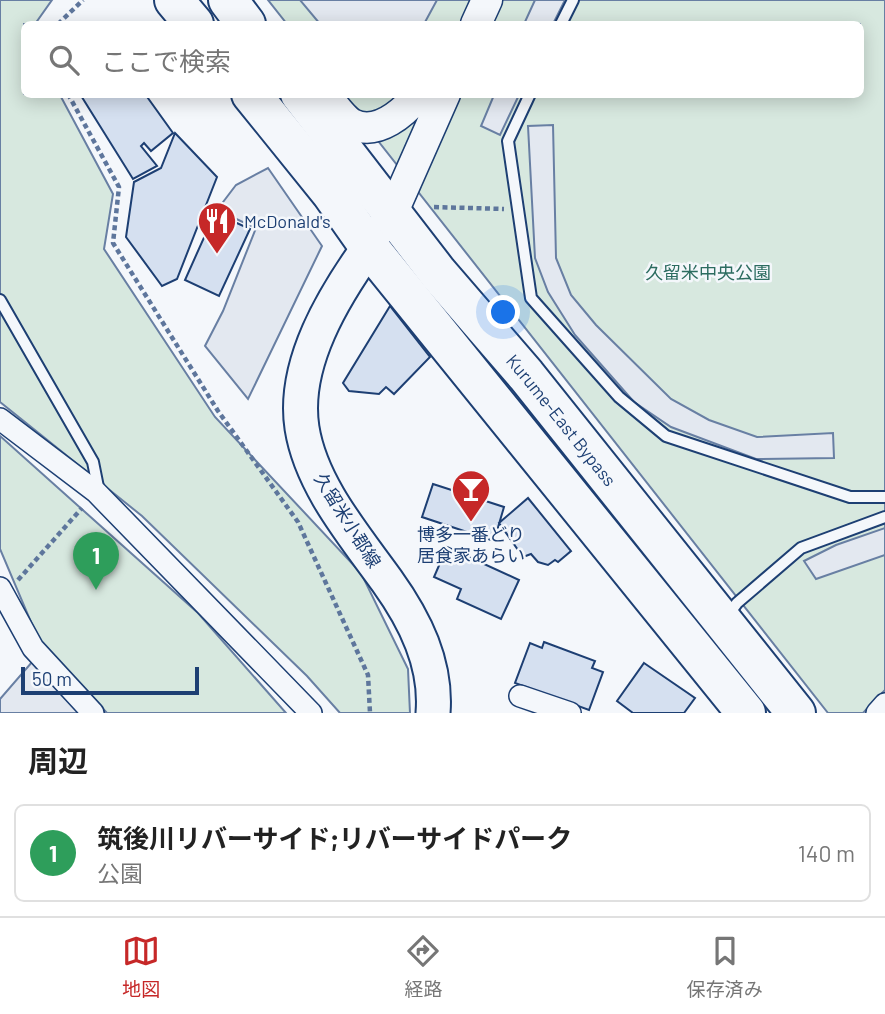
<!DOCTYPE html>
<html lang="ja">
<head>
<meta charset="utf-8">
<style>
  body { margin:0; font-family:Barlow,"Noto Sans JP",sans-serif; background:#f2f2f2; color:#222 }
  .scale { position:absolute; left:21px; bottom:18px; width:178px; box-sizing:border-box; padding-left:7px; border:4px solid #1d3f73; border-top:0; font-size:19px; line-height:24px; white-space:nowrap; color:#1d3f73; -webkit-text-stroke:5px #f4f7fb; paint-order:stroke }
  .you { position:absolute; left:504px; top:313px; width:24px; height:24px; margin:-18px; border:5px solid #fff; border-radius:50%; background:#1a73e8; box-shadow:0 0 0 10px #1a73e833 }
  .badge { display:grid; place-items:center; width:46px; height:46px; border-radius:50%; background:#c62828; color:#fff; font-size:23px; font-weight:700 }
  .pin { position:absolute; translate:-50% -58px; filter:drop-shadow(0 2px 4px #0008) }
  .pin::after { content:''; position:absolute; top:37px; width:24px; height:21px; background:inherit; clip-path:polygon(0 0,100% 0,50% 100%) }
  .list { margin:0; padding:0; list-style:none }
  h2 { display:flex; justify-content:space-between; align-items:center; height:91px; margin:0; padding:0 28px; font-size:30px }
  h2 small { font-size:23px; font-weight:400; color:#767676 }
  .list li { display:grid; grid-template-columns:46px 1fr auto; gap:21px; align-items:center; box-sizing:border-box; height:98px; margin:0 14px 14px; padding:0 14px; border:2px solid #e0e0e0; border-radius:10px }
  .list b { display:block; font-size:26px; white-space:nowrap }
  .list p { margin:0; font-size:23px; white-space:nowrap; color:#767676 }
  .list em { font-size:23px; font-style:normal; color:#767676 }
  .icon { flex:none; width:38px; height:38px; fill:none; stroke:currentColor; stroke-width:2; stroke-linecap:round; stroke-linejoin:round }
  .map { position:relative; flex:none; width:885px; height:713px; overflow:hidden }
  .search { position:absolute; background:#fff; box-shadow:0 4px 18px #0003; left:21px; right:21px; top:21px; height:77px; display:flex; align-items:center; gap:18px; box-sizing:border-box; padding:0 24px; border-radius:10px; color:#767676; font-size:26px }
  .sheet { height:203px; background:#fff }
  nav { display:flex; justify-content:space-around; align-items:center; box-sizing:border-box; height:98px; border-top:2px solid #e0e0e0; background:#fff; font-size:19px; color:#767676 }
  nav a { display:grid; justify-items:center; gap:4px }
  nav .on { color:#c62828 }
  .map>svg:first-child { display:block }
</style>
</head>
<body>
<div class="map">
<svg width="885" height="713" viewBox="0 0 885 713">
  <rect width="100%" height="100%" fill="#f4f7fb"/>
  <!-- green -->
  <path fill="#d7e8df" stroke="#687fa3" stroke-width="2" d="M0 0H52L35 24H24V94L60 95 113 194 104 249 215 417 361 573 408 669 410 713H340L307 676 142 516 0 402Z
    M268 0H885V690L863 713H828L342 95 860 94V24H287Z
    M0 436 198 613 286 713H107L39 641 0 549Z"/>
  <!-- parking -->
  <path fill="#e3e8f0" stroke="#687fa3" stroke-width="2" d="M300 0H437L424 24H320Z
    M535 0H565L553 24H524Z
    M494 95H519L500 135 481 126Z
    M553 125 556 258 571 295 596 325 671 399 709 420 757 437 833 433 834 458 756 459 671 427 634 402 575 335 548 292 535 258 528 126Z
    M268 168 322 246 248 399 205 346 223 311 256 228 217 210 236 185Z
    M885 528V555L816 579 804 561 836 545Z
    M45 647 106 713H0V699Z"/>
  <!-- building -->
  <path fill="#d5e0f0" stroke="#1d3f73" stroke-width="2" d="M80 94H145L173 133 151 151 144 143 141 146 157 166 133 179Z
    M175 133 217 177 177 279 162 286 126 237 134 182 161 168Z
    M215 213 250 229 219 296 185 280Z
    M390 306 430 357 394 394 386 387 379 394 349 391 343 383Z
    M433 484 504 507 494 541 422 517Z
    M528 498 571 551 558 562 555 560 548 565 538 562 531 554 523 557 499 523Z
    M447 547 519 580 501 619 457 599 461 589 434 577Z
    M544 642 595 661 592 668 603 672 589 710 515 683 530 643 542 648Z
    M644 663 695 698 684 713H633L617 701Z"/>
  <g fill="none" stroke-linecap="round" stroke-linejoin="round">
    <!-- lane casing -->
    <g stroke="#1d3f73" stroke-width="14">
      <path id="lane" d="M561 24 573 0
        M530 94 508 141 531 298 619 397 666 436 850 497H885
        M0 300 93 462 99 492
        M728 615 737 603 801 548 885 517"/>
    </g>
    <!-- street casing -->
    <g stroke="#1d3f73" stroke-width="24">
      <path id="street" d="M0 419 96 492 311 713
        M0 588 33 648 93 713
        M520 696 570 713
        M877 713 885 704"/>
    </g>
    <!-- secondary casing -->
    <g stroke="#1d3f73" stroke-width="33">
      <path id="secondary" d="M476 24 487 0
        M325 94C332 103 342 118 352 124 378 137 404 112 420 94
        M381 229 392 214 445 94"/>
    </g>
    <!-- primary casing -->
    <g stroke="#1d3f73" stroke-width="37">
      <path id="primary" d="M369 247C334 296 292 364 302 428 311 485 354 535 387 581 415 620 437 664 433 713"/>
    </g>
    <!-- highway casing -->
    <g stroke="#1d3f73" stroke-width="42">
      <g id="highway">
        <path d="M174 0 194 24"/>
        <path d="M228 0 246 24"/>
        <path d="M251 94 331 193 369 247 746 713"/>
        <path id="s1" d="M300 94 438 273 526 375 796 713"/>
      </g>
    </g>
    <!-- path -->
    <path stroke="#5e769c" stroke-width="4.5" stroke-dasharray="5 3.5" stroke-linecap="butt" d="M58 24 83 0
      M68 94 119 187 113 243 218 411 298 522 368 675 370 713
      M434 207 504 209
      M18 580 82 508"/>
    <!-- lane -->
    <use href="#lane" stroke="#f4f7fb" stroke-width="10"/>
    <!-- street -->
    <use href="#street" stroke="#f4f7fb" stroke-width="21"/>
    <!-- secondary -->
    <use href="#secondary" stroke="#f4f7fb" stroke-width="30"/>
    <!-- primary -->
    <use href="#primary" stroke="#f4f7fb" stroke-width="33"/>
    <!-- highway -->
    <use href="#highway" stroke="#f4f7fb" stroke-width="38"/>
  </g>
  <!-- icons -->
  <defs>
    <g id="restaurant-pin" transform="scale(2.0125)"><path d="M0 17L-7.5 6A9.5 9.5 0 1 1 7.5 6Z" fill="#c62828" stroke="#f4f7fb"/><path d="M-5-6h1v4h1v-4h1v4h1v-4h1v5L-1.5 .5V6h-2V.5L-5-1ZM5-6V6H3V1.5H1.5Q1.5-4 5-6Z" fill="#fff"/></g>
    <g id="bar-pin" transform="scale(2.0125)"><path d="M0 17L-7.5 6A9.5 9.5 0 1 1 7.5 6Z" fill="#c62828" stroke="#f4f7fb"/><path d="M-6-5H6L.8 .8V4.5H3.5V6h-7V4.5H-.8V.8Z" fill="#fff"/></g>
  </defs>
  <g fill-rule="evenodd">
    <use href="#restaurant-pin" x="217" y="221"/>
    <use href="#bar-pin" x="471" y="489"/>
  </g>
  <g text-anchor="middle" dominant-baseline="central" stroke-width="5" stroke-linejoin="round" paint-order="stroke">
    <!-- poi labels -->
    <g font-size="18" fill="#1d3f73" stroke="#f4f7fb" text-anchor="start">
      <text x="244" y="221">McDonald's</text>
      <text x="471" y="534" text-anchor="middle">博多一番どり<tspan x="471" dy="21">居食家あらい</tspan></text>
    </g>
    <!-- park labels -->
    <g font-size="18" fill="#2c6c60" stroke="#f4f7fb">
      <text x="708" y="272">久留米中央公園</text>
    </g>
    <!-- street labels -->
    <g font-size="18" fill="#1d3f73" stroke="#f4f7fb">
      <text stroke="none"><textPath href="#s1" startOffset="418">Kurume-East Bypass</textPath></text>
      <text transform="translate(348 520) rotate(58)">久留米小郡線</text>
    </g>
  </g>
</svg>
<div class="scale">50 m</div>
<div class="you"></div>
<div class="pin badge" style="left:96px;top:590px;background:#2e9e5b">1</div>
<div class="search"><svg class="icon" aria-label="search" viewBox="0 0 24 24"><circle cx="10" cy="10" r="6"/><path d="M15 15l6 6"/></svg>ここで検索</div>
</div>
<section class="sheet">
<h2>周辺<small></small></h2>
<ul class="list">
<li><span class="badge" style="background:#2e9e5b">1</span><div><b>筑後川リバーサイド;リバーサイドパーク</b><p>公園</p></div><em>140 m</em></li>
</ul>
</section>
<nav>
<a class="on"><svg class="icon" aria-label="map" viewBox="0 0 24 24"><path d="M3 6l6-2 6 2 6-2v14l-6 2-6-2-6 2zM9 4v14M15 6v14"/></svg>地図</a>
<a><svg class="icon" aria-label="directions" viewBox="0 0 24 24"><path d="M12 3l9 9-9 9-9-9zM9 14v-3h6M13 9l2 2-2 2"/></svg>経路</a>
<a><svg class="icon" aria-label="saved" viewBox="0 0 24 24"><path d="M7 4h10v16l-5-4-5 4z"/></svg>保存済み</a>
</nav>
</body>
</html>
